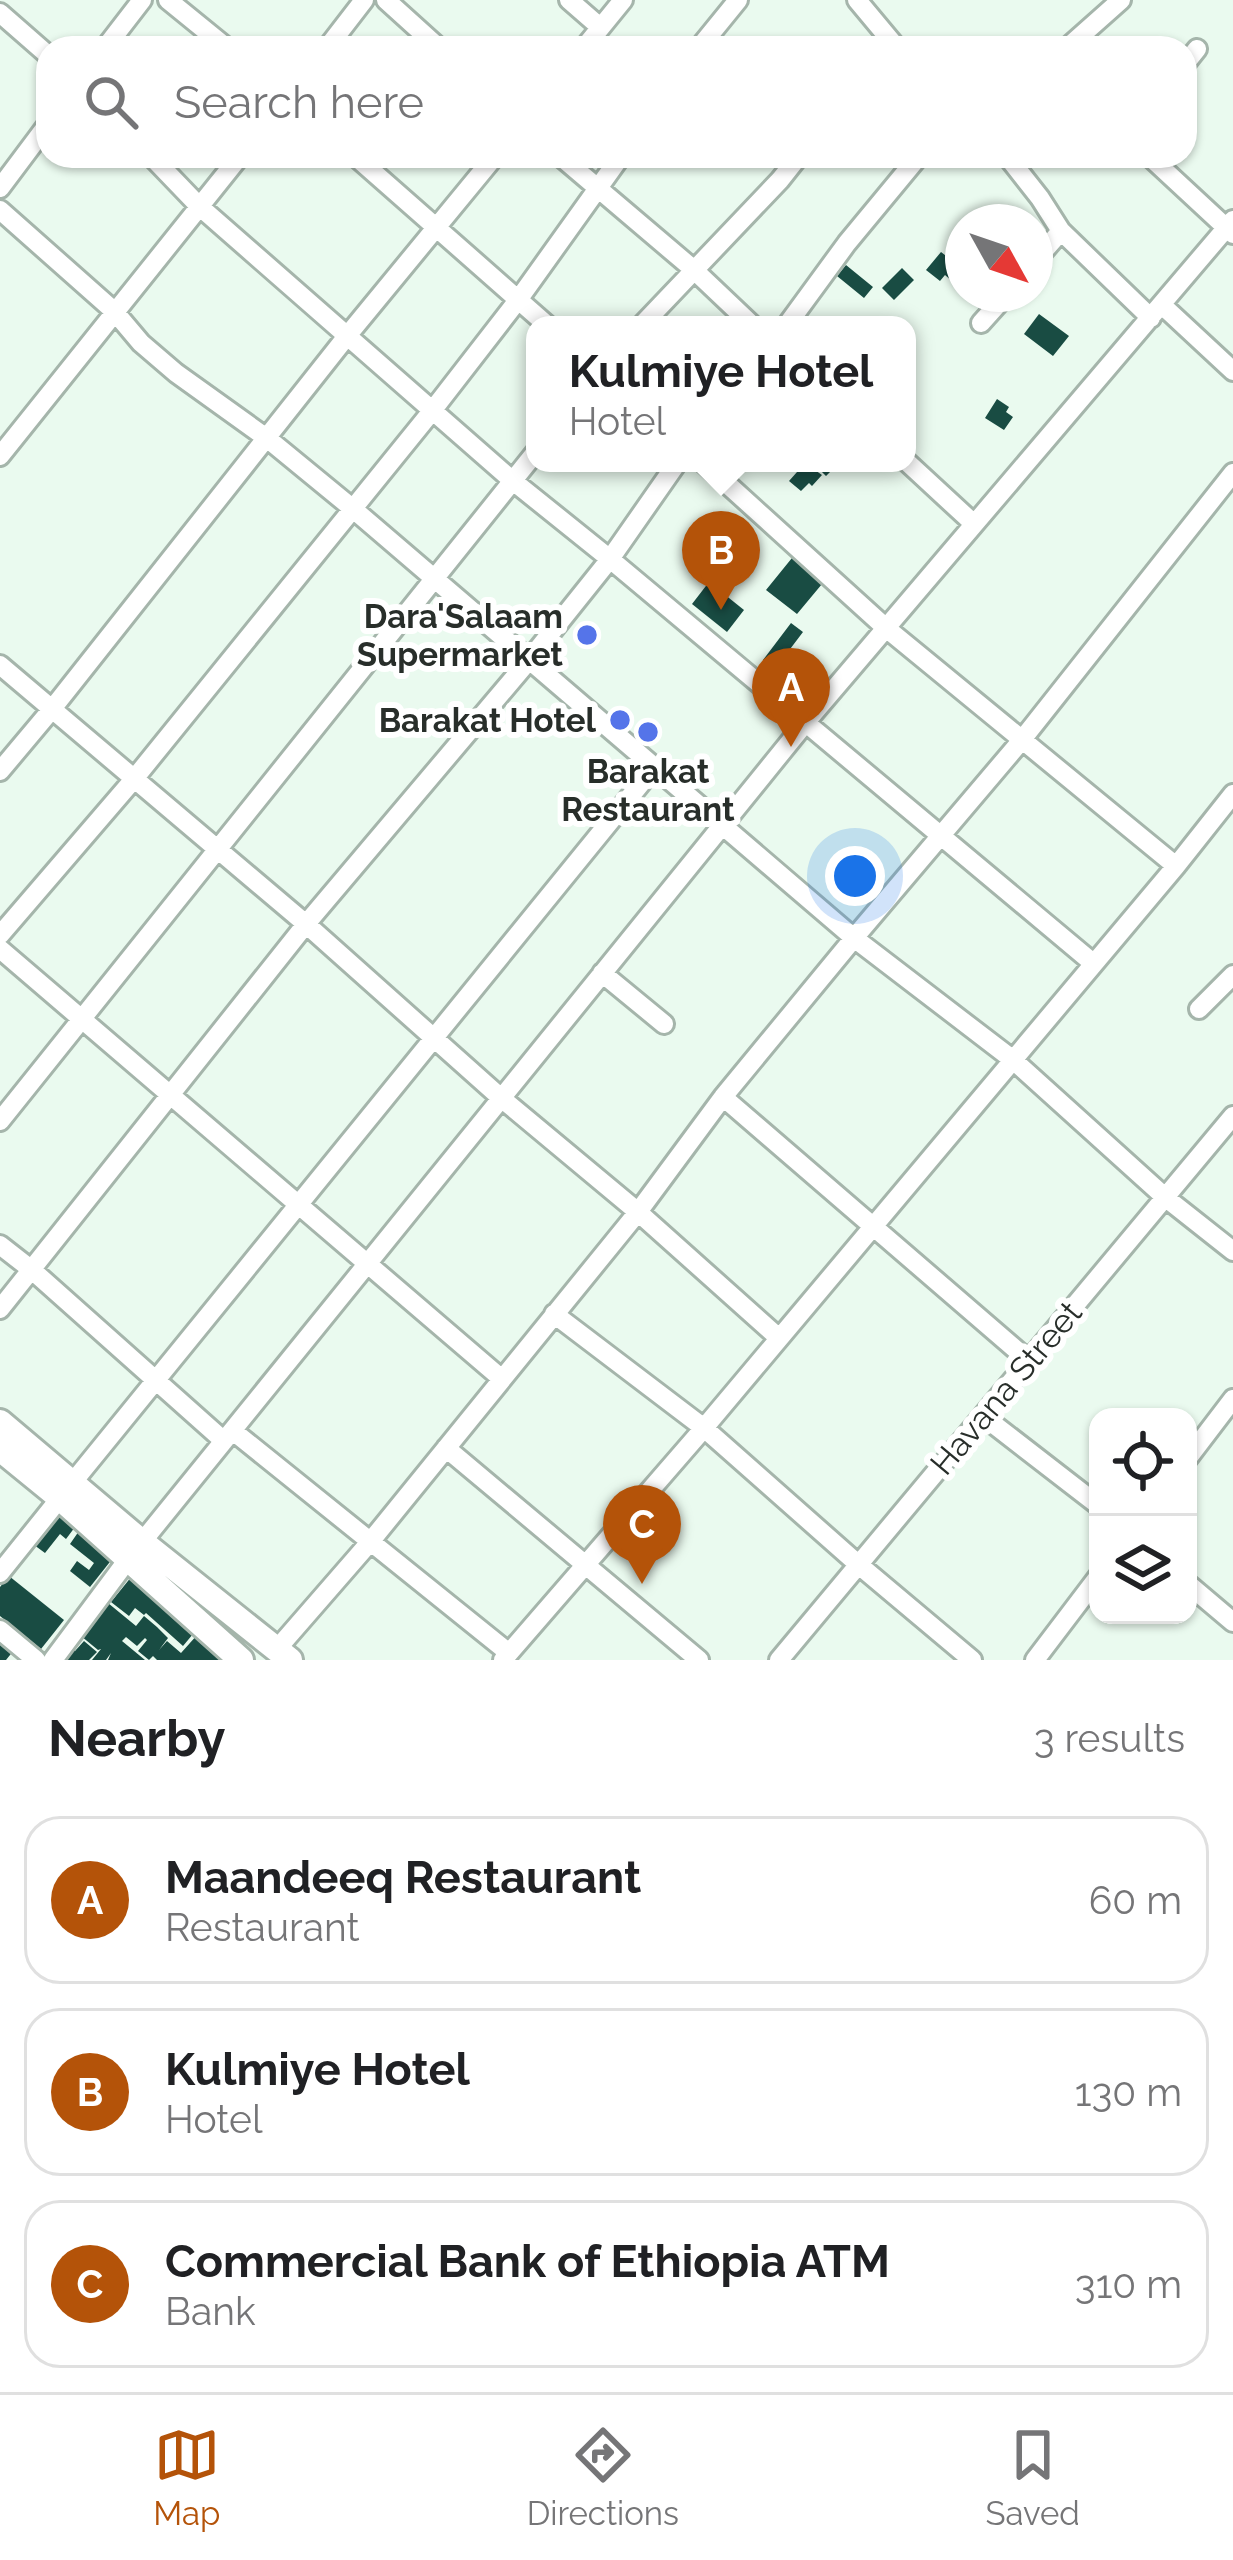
<!DOCTYPE html>
<html lang="en">
<head>
<meta charset="utf-8">
<style>
  body { margin:0; font-family:Raleway,sans-serif; background:#f2f2f2; color:#202124 }
  .controls { position:absolute; right:36px; bottom:36px; display:grid; overflow:hidden; border-radius:24px; box-shadow:0 3px 9px #0004 }
  .controls button { width:108px; height:108px; display:grid; place-items:center; padding:0; border:0; border-bottom:3px solid #e0e0e0; background:#fff; color:#202124; font:60px sans-serif }
  .compass { position:absolute; left:945px; top:204px; width:108px; height:108px; border-radius:50%; background:#fff; box-shadow:0 3px 9px #0004; rotate:130deg }
  .you { position:absolute; left:855px; top:876px; width:42px; height:42px; margin:-30px; border:9px solid #fff; border-radius:50%; background:#1a73e8; box-shadow:0 0 0 18px #1a73e833 }
  .badge { display:grid; place-items:center; width:78px; height:78px; border-radius:50%; background:#b45309; color:#fff; font-size:39px; font-weight:700 }
  .pin { position:absolute; translate:-50% -99px; filter:drop-shadow(0 3px 6px #0008) }
  .pin::after { content:''; position:absolute; top:63px; width:42px; height:36px; background:inherit; clip-path:polygon(0 0,100% 0,50% 100%) }
  .popup { position:absolute; left:526px; top:316px; width:390px; height:156px; box-sizing:border-box; display:grid; place-content:center; border-radius:24px; background:#fff; filter:drop-shadow(0 3px 9px #0005); font-size:39px; white-space:nowrap; color:#757577 }
  .popup b { font-size:45px; color:#202124 }
  .popup::after { content:''; position:absolute; left:50%; top:100%; margin-left:-24px; border:24px solid transparent; border-top-color:#fff }
  .list { margin:0; padding:0; list-style:none }
  h2 { display:flex; justify-content:space-between; align-items:center; height:156px; margin:0; padding:0 48px; font-size:51px }
  h2 small { font-size:39px; font-weight:400; color:#757577 }
  .list li { display:grid; grid-template-columns:78px 1fr auto; gap:36px; align-items:center; box-sizing:border-box; height:168px; margin:0 24px 24px; padding:0 24px; border:3px solid #e0e0e0; border-radius:36px }
  .list b { display:block; font-size:45px; white-space:nowrap }
  .list p { margin:0; font-size:39px; white-space:nowrap; color:#757577 }
  .list em { font-size:39px; font-style:normal; color:#757577 }
  .icon { flex:none; width:66px; height:66px; fill:none; stroke:currentColor; stroke-width:2; stroke-linecap:round; stroke-linejoin:round }
  .map { position:relative; flex:none; width:1233px; height:1660px; overflow:hidden }
  .search { position:absolute; background:#fff; box-shadow:0 3px 9px #0004; left:36px; right:36px; top:36px; height:132px; display:flex; align-items:center; gap:30px; box-sizing:border-box; padding:0 42px; border-radius:36px; color:#757577; font-size:45px }
  .sheet { height:732px; background:#fff }
  nav { display:flex; justify-content:space-around; align-items:center; box-sizing:border-box; height:168px; border-top:3px solid #e0e0e0; background:#fff; font-size:33px; color:#757577 }
  nav a { display:grid; justify-items:center; gap:6px }
  nav .on { color:#b45309 }
  .map>svg:first-child { display:block }
</style>
</head>
<body>
<div class="map">
<svg width="1233" height="1660" viewBox="0 0 1233 1660">
  <rect width="100%" height="100%" fill="#eafaef"/>
  <!-- building -->
  <path fill="#194c43" d="M941 252 963 269 953 282 945 275 940 281 926 270Z
    M846 265 873 287 864 298 837 276Z
    M902 268 914 280 894 300 882 288Z
    M1039 314 1069 336 1053 356 1024 334Z
    M997 399 1009 407 1006 412 1013 417 1004 430 985 418Z
    M805 463 822 475 812 486 809 483 801 491 789 481Z
    M813 463H839L826 476Z
    M796 553 827 578 797 614 766 590Z
    M709 582 744 610 727 632 692 604Z
    M791 623 803 632 775 669 763 660Z
    M55 1511 75 1527 66 1539 60 1534 45 1553 30 1542Z
    M79 1531 113 1558 90 1587 70 1571 77 1561 89 1570 94 1563 70 1544Z
    M9 1576 64 1620 41 1649 0 1616V1587Z
    M132 1576 158 1597 156 1600 193 1634 183 1646 146 1613 144 1615 135 1608 129 1616 111 1602Z
    M108 1603 136 1626 144 1616 157 1627 168 1638 159 1650 167 1641 181 1653 198 1634 224 1658 222 1660H157L153 1656 149 1660 138 1651 147 1640 145 1638 137 1646 126 1637 122 1641 145 1660H108L111 1653 106 1660H92L101 1649 98 1650 81 1636Z
    M0 1631 18 1645 6 1660H0Z
    M84 1641 97 1652 89 1660H63L72 1649 75 1651Z"/>
  <g fill="none" stroke-linecap="round" stroke-linejoin="round">
    <!-- minor casing -->
    <g stroke="#a5b5ab" stroke-width="24">
      <path id="minor" d="M168 0 227 48
        M386 0 439 48
        M569 0 600 27
        M857 0 897 48
        M0 13 48 55
        M105 48 142 0
        M327 48 364 0
        M584 48 623 0
        M699 48 738 0
        M1067 48 1121 0
        M1185 64 1197 49
        M151 156 199 206 513 481 610 559 1093 963
        M355 156 547 325
        M560 156 693 269 752 325
        M1007 156 1040 198 1061 231 1151 318
        M1149 156 1233 234
        M0 188 48 124
        M0 210 114 311 141 343 176 373 268 439 352 508 854 938 1012 1059 1166 1198 1233 1251
        M1035 261 1061 231
        M1162 305 1233 371
        M981 323 1007 294
        M642 325 780 180 799 156
        M787 325 847 243 919 156
        M0 456 240 156
        M907 462 973 523
        M704 463 886 628 1176 866
        M0 665 306 924 500 1097 638 1212 779 1338
        M0 771 52 709 347 336 495 156
        M0 935 134 779 432 411 518 300 621 156
        M0 949 502 1379
        M602 973 664 1024
        M1199 1009 1233 975
        M723 1097 1028 1360
        M0 1121 535 453
        M0 1245 32 1270 224 1441
        M0 1309 306 924 530 659 610 559 677 463
        M554 1314 704 1428 859 1565 972 1660
        M983 1416 1098 1505
        M233 1431 509 1653
        M446 1448 699 1660
        M1188 1458 1233 1399
        M73 1482 655 766
        M142 1542 806 722 1233 220
        M0 1573 60 1498
        M1188 1584 1233 1622
        M0 1630 36 1660
        M277 1649 370 1542 638 1212 723 1097 854 938 1021 741 1233 473
        M53 1660 129 1558
        M503 1660 704 1428 1176 866 1233 794
        M779 1660 1233 1116
        M1035 1660 1098 1577"/>
    </g>
    <!-- major casing -->
    <g stroke="#a5b5ab" stroke-width="30">
      <path id="major" d="M0 1422 142 1542 290 1660
        M0 1449 60 1498 241 1660"/>
    </g>
    <!-- minor -->
    <use href="#minor" stroke="#fff" stroke-width="18"/>
    <!-- major -->
    <use href="#major" stroke="#fff" stroke-width="24"/>
  </g>
  <!-- markers -->
  <g fill="#5574e9" stroke="#fff" stroke-width="4.5">
    <circle cx="587" cy="635" r="12"/>
    <circle cx="620" cy="720" r="12"/>
    <circle cx="648" cy="732" r="12"/>
  </g>
  <g text-anchor="middle" dominant-baseline="central" stroke-width="12" stroke-linejoin="round" paint-order="stroke">
    <!-- poi labels -->
    <g font-size="33" font-weight="bold" fill="#282e2a" stroke="#fff" text-anchor="end">
      <text x="563" y="616">Dara'Salaam<tspan x="563" dy="38">Supermarket</tspan></text>
      <text x="596" y="720">Barakat Hotel</text>
      <text x="648" y="771" text-anchor="middle">Barakat<tspan x="648" dy="38">Restaurant</tspan></text>
    </g>
    <!-- street labels -->
    <g font-size="33" fill="#282e2a" stroke="#fff">
      <text transform="translate(1006 1388) rotate(-50)">Havana Street</text>
    </g>
  </g>
</svg>
<div class="controls">
<button><svg class="icon" aria-label="locate" viewBox="0 0 24 24"><circle cx="12" cy="12" r="6"/><path d="M12 2v4M12 18v4M2 12h4M18 12h4"/></svg></button>
<button><svg class="icon" aria-label="layers" viewBox="0 0 24 24"><path d="M12 4l9 5-9 5-9-5zM3 14l9 5 9-5"/></svg></button>
</div>
<svg class="compass" viewBox="-18 -18 36 36"><path d="M0-13l5 13h-10z" fill="#e53935"/><path d="M0 13l5-13h-10z" fill="#757577"/></svg>
<div class="you"></div>
<div class="pin badge" style="left:791px;top:747px">A</div>
<div class="pin badge" style="left:721px;top:610px">B</div>
<div class="popup"><b>Kulmiye Hotel</b>Hotel</div>
<div class="pin badge" style="left:642px;top:1584px">C</div>
<div class="search"><svg class="icon" aria-label="search" viewBox="0 0 24 24"><circle cx="10" cy="10" r="6"/><path d="M15 15l6 6"/></svg>Search here</div>
</div>
<section class="sheet">
<h2>Nearby<small>3 results</small></h2>
<ul class="list">
<li><span class="badge">A</span><div><b>Maandeeq Restaurant</b><p>Restaurant</p></div><em>60 m</em></li>
<li><span class="badge">B</span><div><b>Kulmiye Hotel</b><p>Hotel</p></div><em>130 m</em></li>
<li><span class="badge">C</span><div><b>Commercial Bank of Ethiopia ATM</b><p>Bank</p></div><em>310 m</em></li>
</ul>
</section>
<nav>
<a class="on"><svg class="icon" aria-label="map" viewBox="0 0 24 24"><path d="M3 6l6-2 6 2 6-2v14l-6 2-6-2-6 2zM9 4v14M15 6v14"/></svg>Map</a>
<a><svg class="icon" aria-label="directions" viewBox="0 0 24 24"><path d="M12 3l9 9-9 9-9-9zM9 14v-3h6M13 9l2 2-2 2"/></svg>Directions</a>
<a><svg class="icon" aria-label="saved" viewBox="0 0 24 24"><path d="M7 4h10v16l-5-4-5 4z"/></svg>Saved</a>
</nav>
</body>
</html>
